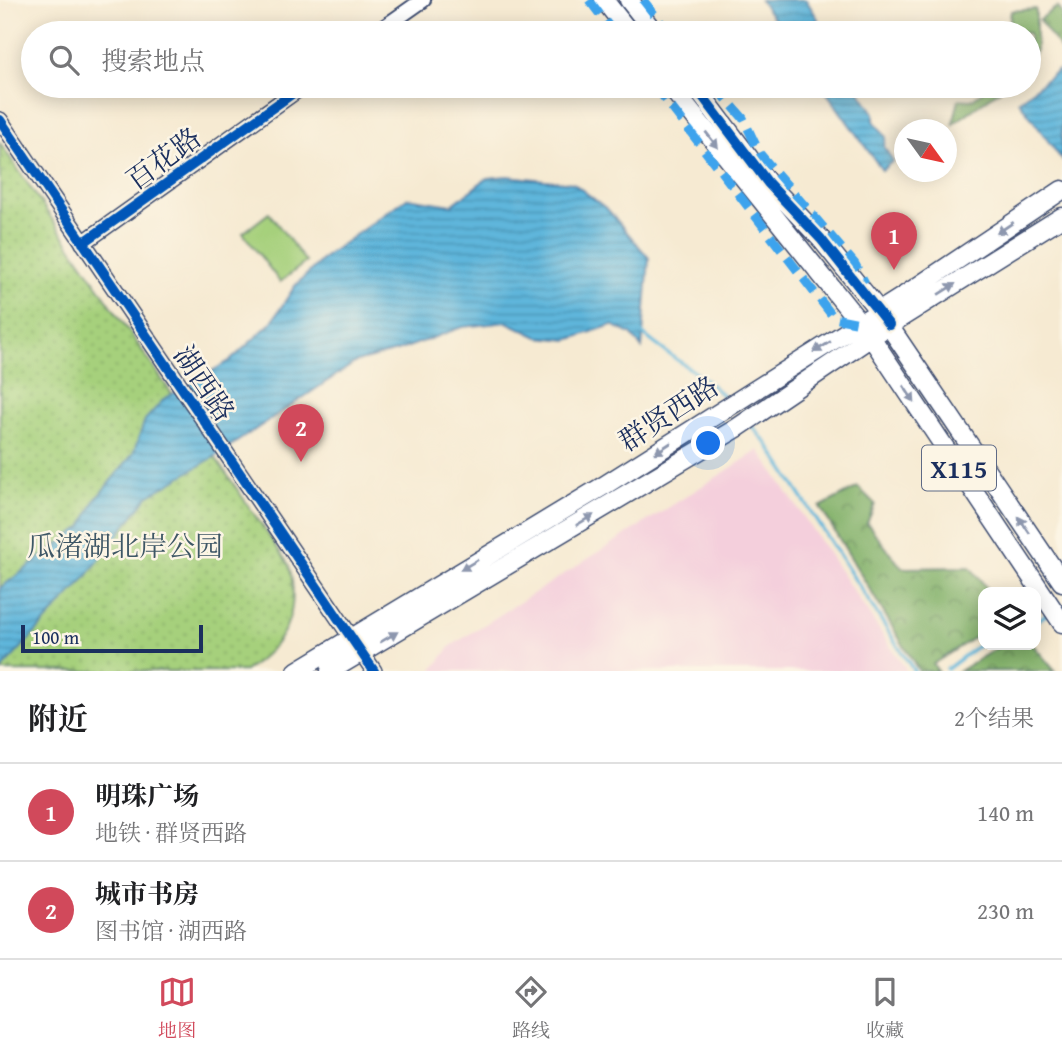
<!DOCTYPE html>
<html lang="zh">
<head>
<meta charset="utf-8">
<style>
  body { margin:0; font-family:"Gentium Book Plus","Noto Serif SC",serif; background:#f2f2f2; color:#202124 }
  .controls { position:absolute; right:21px; bottom:21px; display:grid; overflow:hidden; border-radius:14px; box-shadow:0 4px 18px #0003 }
  .controls button { width:63px; height:63px; display:grid; place-items:center; padding:0; border:0; border-bottom:2px solid #e0e0e0; background:#fff; color:#202124; font:35px sans-serif }
  .compass { position:absolute; left:894px; top:119px; width:63px; height:63px; border-radius:50%; background:#fff; box-shadow:0 4px 18px #0003; rotate:123deg }
  .scale { position:absolute; left:21px; bottom:18px; width:182px; box-sizing:border-box; padding-left:7px; border:4px solid #1b2f5e; border-top:0; font-size:19px; line-height:24px; white-space:nowrap; color:#1b2f5e; -webkit-text-stroke:5px #fcf5e5; paint-order:stroke }
  .you { position:absolute; left:709px; top:444px; width:24px; height:24px; margin:-18px; border:5px solid #fff; border-radius:50%; background:#1a73e8; box-shadow:0 0 0 10px #1a73e833 }
  .badge { display:grid; place-items:center; width:46px; height:46px; border-radius:50%; background:#d1495b; color:#fff; font-size:23px; font-weight:700 }
  .pin { position:absolute; translate:-50% -58px; filter:drop-shadow(0 2px 4px #0008) }
  .pin::after { content:''; position:absolute; top:37px; width:24px; height:21px; background:inherit; clip-path:polygon(0 0,100% 0,50% 100%) }
  .list { margin:0; padding:0; list-style:none }
  h2 { display:flex; justify-content:space-between; align-items:center; height:91px; margin:0; padding:0 28px; font-size:30px }
  h2 small { font-size:23px; font-weight:400; color:#757577 }
  .list li { display:grid; grid-template-columns:46px 1fr auto; gap:21px; align-items:center; box-sizing:border-box; height:98px; padding:0 28px; border-top:2px solid #e0e0e0 }
  .list b { display:block; font-size:26px; white-space:nowrap }
  .list p { margin:0; font-size:23px; white-space:nowrap; color:#757577 }
  .list em { font-size:23px; font-style:normal; color:#757577 }
  .icon { flex:none; width:38px; height:38px; fill:none; stroke:currentColor; stroke-width:2; stroke-linecap:round; stroke-linejoin:round }
  .map { position:relative; flex:none; width:1062px; height:671px; overflow:hidden }
  .search { position:absolute; background:#fff; box-shadow:0 4px 18px #0003; left:21px; right:21px; top:21px; height:77px; display:flex; align-items:center; gap:18px; box-sizing:border-box; padding:0 24px; border-radius:38px; color:#757577; font-size:26px }
  .sheet { height:287px; background:#fff }
  nav { display:flex; justify-content:space-around; align-items:center; box-sizing:border-box; height:98px; border-top:2px solid #e0e0e0; background:#fff; font-size:19px; color:#757577 }
  nav a { display:grid; justify-items:center; gap:4px }
  nav .on { color:#d1495b }
  .map>svg:first-child { display:block }
</style>
</head>
<body>
<div class="map">
<svg width="1062" height="671" viewBox="0 0 1062 671">
  <defs>
    <pattern id="grass-dots" width="8" height="8" patternUnits="userSpaceOnUse" patternTransform="scale(1.75)"><rect width="8" height="8" fill="#a6d07c"/><path d="M2 2h.1M6 6h.1" fill="none" stroke="#8eb36e" stroke-width="1.8" stroke-linecap="round"/></pattern>
    <pattern id="forest-crowns" width="20" height="18" patternUnits="userSpaceOnUse" patternTransform="scale(1.75)"><rect width="20" height="18" fill="#84b26c"/><path d="M2 6a3 3 0 1 1 6 0M12 15a3 3 0 1 1 6 0" fill="none" stroke="#6b915c"/></pattern>
    <pattern id="water-rules" width="6" height="5" patternUnits="userSpaceOnUse" patternTransform="scale(1.75)"><rect width="6" height="5" fill="#5eb6db"/><path d="M0 2.5h6" fill="none" stroke="#4d94b5"/></pattern>
  </defs>
  <rect width="100%" height="100%" fill="#fcf5e5"/>
  <filter id="ink" filterUnits="userSpaceOnUse"><feTurbulence type="fractalNoise" baseFrequency=".0143" numOctaves="2"/><feDisplacementMap in="SourceGraphic" scale="14" xChannelSelector="R" yChannelSelector="G"/><feConvolveMatrix kernelMatrix="1 2 1 2 8 2 1 2 1" color-interpolation-filters="sRGB"/></filter>
  <filter id="wash" filterUnits="userSpaceOnUse"><feTurbulence type="fractalNoise" baseFrequency=".00686" numOctaves="4" result="noise"/><feDisplacementMap in="SourceGraphic" scale="28" xChannelSelector="R" yChannelSelector="G"/><feGaussianBlur stdDeviation="1.57" result="paint"/><feColorMatrix in="noise" values="0 0 0 0 0 0 0 0 0 0 0 0 0 0 0 0 0 1.4 0 .05"/><feComposite in="paint" operator="in"/></filter>
  <g filter="url(#wash)">
    <rect width="100%" height="100%" fill="#f6ead2"/>
    <!-- built -->
    <path fill="#f4cfdc" d="M759 450 907 671H432L451 646Z"/>
    <!-- grass -->
    <path fill="url(#grass-dots)" stroke="#60806d" stroke-width="2" d="M0 143 289 565C301 612 285 645 245 671H0Z"/>
    <!-- forest -->
    <path fill="url(#forest-crowns)" stroke="#507065" stroke-width="2" d="M1057 7 1062 14V51L1039 20Z
      M1036 9V50L1029 61V33H1008L1011 11Z
      M990 86H1005L953 124 959 99 971 100Z
      M858 487 875 504 867 523 902 568 970 567 990 592H983V632L933 664 938 671H919L820 507Z
      M1002 645H1033L1055 671H959Z"/>
    <!-- pitch -->
    <path fill="#a6d07c" stroke="#60806d" stroke-width="2" d="M269 213 306 262 280 282 243 233Z"/>
    <!-- water -->
    <path fill="url(#water-rules)" stroke="#3c729c" stroke-width="2" d="M760 0H806L818 19 816 27 820 33H784Z
      M1058 70 1062 75V160L1019 101Z
      M822 86H856L874 113V121L886 137 884 147 893 161 882 170Z
      M507 176 573 183 608 210 649 258 642 348 631 334 612 325 568 340 538 337 507 322 462 327 397 351 356 362 211 459 148 496 83 581 0 671V588L83 526 95 500 133 454 145 420 164 399 231 360 271 323 295 286 326 256 407 198 452 205 487 178Z"/>
    <g fill="none" stroke-linecap="round" stroke-linejoin="round">
      <!-- stream -->
      <path stroke="#5eb6db" stroke-width="3.5" d="M642 333C670 358 704 374 729 402
        M751 425 768 445 914 671
        M1036 621 1049 613
        M947 669 983 642"/>
    </g>
  </g>
  <g filter="url(#ink)">
    <g fill="none" stroke-linecap="round" stroke-linejoin="round">
      <!-- minor casing -->
      <g stroke="#3c4b6f" stroke-width="18">
        <path id="minor" d="M376 33 423 0
          M0 120 374 671
          M83 243 303 86"/>
      </g>
      <!-- major casing -->
      <g stroke="#3c4b6f" stroke-width="21">
        <path id="major" d="M604 0 630 33
          M629 0 655 33
          M670 86 871 337 1062 623
          M695 86 768 183 821 239 879 311 1062 582
          M297 671 605 485 905 295 1062 190
          M330 671 737 428 889 325 1062 217"/>
      </g>
      <!-- minor -->
      <use href="#minor" stroke="#fff" stroke-width="14"/>
      <!-- major -->
      <use href="#major" stroke="#fff" stroke-width="18"/>
      <!-- quiet -->
      <path stroke="#3da3ed" stroke-width="9" stroke-dasharray="18 9" stroke-linecap="butt" d="M589 0 614 33
        M643 0 669 33
        M655 86 834 318 860 323
        M715 86 743 118 760 154 855 264 865 283"/>
      <!-- cycleway casing -->
      <g stroke="#fcf5e5" stroke-width="15">
        <path id="cycleway" d="M695 86 768 183 821 239 889 325
          M0 120 374 671
          M83 243 303 86"/>
      </g>
      <!-- cycleway -->
      <use href="#cycleway" stroke="#0057b8" stroke-width="10"/>
    </g>
    <!-- one-way arrows -->
    <defs><path id="oneway-solid" d="M-6-.8H1V-3.2L6.5 0L1 3.2V.8H-6Z" transform="scale(1.75)"/></defs>
    <g fill="#8d97ae">
      <use href="#oneway-solid" transform="translate(712 140) rotate(52)"/>
      <use href="#oneway-solid" transform="translate(1005 228) rotate(146)"/>
      <use href="#oneway-solid" transform="translate(947 289) rotate(-32)"/>
      <use href="#oneway-solid" transform="translate(822 347) rotate(148)"/>
      <use href="#oneway-solid" transform="translate(909 394) rotate(56)"/>
      <use href="#oneway-solid" transform="translate(663 448) rotate(147)"/>
      <use href="#oneway-solid" transform="translate(585 520) rotate(-31)"/>
      <use href="#oneway-solid" transform="translate(1024 525) rotate(-124)"/>
      <use href="#oneway-solid" transform="translate(469 565) rotate(149)"/>
      <use href="#oneway-solid" transform="translate(389 637) rotate(-31)"/>
    </g>
  </g>
  <g text-anchor="middle" dominant-baseline="central" stroke-width="5" stroke-linejoin="round" paint-order="stroke">
    <!-- shield labels -->
    <rect fill="#fcf5e5" stroke="#5e6a86" stroke-width="2" x="922" y="445.5" width="74" height="45" rx="5"/>
    <g font-size="26" font-weight="bold" fill="#1b2f5e">
      <text x="959" y="468">X115</text>
    </g>
    <!-- street labels -->
    <g font-size="28" fill="#1b2f5e" stroke="#fcf5e5">
      <text transform="translate(163 158) rotate(-36)">百花路</text>
      <text transform="translate(205 383) rotate(56)">湖西路</text>
      <text transform="translate(668 413) rotate(-33)">群贤西路</text>
    </g>
    <!-- park labels -->
    <g font-size="28" fill="#3e5766" stroke="#fcf5e5">
      <text x="125" y="545">瓜渚湖北岸公园</text>
    </g>
  </g>
</svg>
<div class="controls">
<button><svg class="icon" aria-label="layers" viewBox="0 0 24 24"><path d="M12 4l9 5-9 5-9-5zM3 14l9 5 9-5"/></svg></button>
</div>
<svg class="compass" viewBox="-18 -18 36 36"><path d="M0-13l5 13h-10z" fill="#e53935"/><path d="M0 13l5-13h-10z" fill="#757577"/></svg>
<div class="scale">100 m</div>
<div class="you"></div>
<div class="pin badge" style="left:894px;top:270px">1</div>
<div class="pin badge" style="left:301px;top:462px">2</div>
<div class="search"><svg class="icon" aria-label="search" viewBox="0 0 24 24"><circle cx="10" cy="10" r="6"/><path d="M15 15l6 6"/></svg>搜索地点</div>
</div>
<section class="sheet">
<h2>附近<small>2个结果</small></h2>
<ul class="list">
<li><span class="badge">1</span><div><b>明珠广场</b><p>地铁 · 群贤西路</p></div><em>140 m</em></li>
<li><span class="badge">2</span><div><b>城市书房</b><p>图书馆 · 湖西路</p></div><em>230 m</em></li>
</ul>
</section>
<nav>
<a class="on"><svg class="icon" aria-label="map" viewBox="0 0 24 24"><path d="M3 6l6-2 6 2 6-2v14l-6 2-6-2-6 2zM9 4v14M15 6v14"/></svg>地图</a>
<a><svg class="icon" aria-label="directions" viewBox="0 0 24 24"><path d="M12 3l9 9-9 9-9-9zM9 14v-3h6M13 9l2 2-2 2"/></svg>路线</a>
<a><svg class="icon" aria-label="saved" viewBox="0 0 24 24"><path d="M7 4h10v16l-5-4-5 4z"/></svg>收藏</a>
</nav>
</body>
</html>
